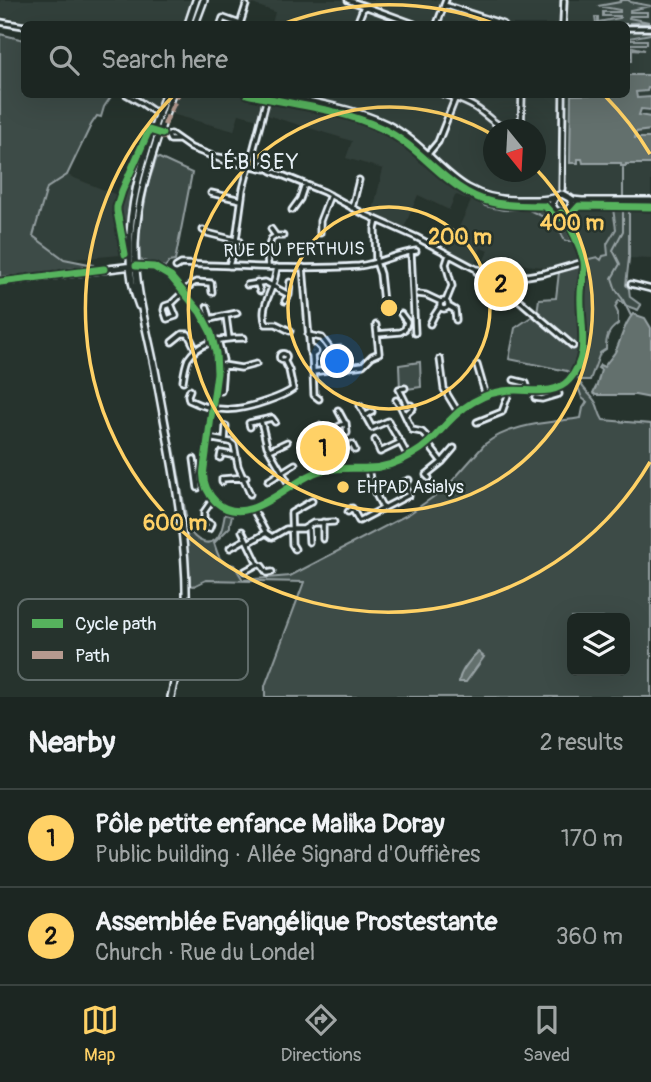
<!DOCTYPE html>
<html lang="en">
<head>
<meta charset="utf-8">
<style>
  body { margin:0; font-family:Pangolin,sans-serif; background:#252e2a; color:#f1f3f6 }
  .controls { position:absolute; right:21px; bottom:21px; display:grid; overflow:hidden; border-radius:10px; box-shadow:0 7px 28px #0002 }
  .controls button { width:63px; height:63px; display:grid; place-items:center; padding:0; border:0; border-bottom:2px solid #3a4340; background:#1c2622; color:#f1f3f6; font:35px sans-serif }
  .compass { position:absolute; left:483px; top:119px; width:63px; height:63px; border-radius:50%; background:#1c2622; box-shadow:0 7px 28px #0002; rotate:162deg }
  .you { position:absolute; left:338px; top:362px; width:24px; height:24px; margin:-18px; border:5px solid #fff; border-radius:50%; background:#1a73e8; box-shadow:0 0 0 10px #1a73e833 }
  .badge { display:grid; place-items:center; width:46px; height:46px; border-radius:50%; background:#ffd166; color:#111; font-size:23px; font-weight:700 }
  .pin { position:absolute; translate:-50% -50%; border:4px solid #fff; box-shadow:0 2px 7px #0006 }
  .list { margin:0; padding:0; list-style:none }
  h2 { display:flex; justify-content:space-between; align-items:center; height:91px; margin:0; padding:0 28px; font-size:30px }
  h2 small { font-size:23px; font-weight:400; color:#a0a5a5 }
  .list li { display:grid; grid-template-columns:46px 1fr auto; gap:21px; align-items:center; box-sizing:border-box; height:98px; padding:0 28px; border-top:2px solid #3a4340 }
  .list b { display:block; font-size:26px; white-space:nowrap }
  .list p { margin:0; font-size:23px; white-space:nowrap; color:#a0a5a5 }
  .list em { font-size:23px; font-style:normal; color:#a0a5a5 }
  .icon { flex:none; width:38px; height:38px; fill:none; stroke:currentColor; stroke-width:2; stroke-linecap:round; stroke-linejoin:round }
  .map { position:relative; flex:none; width:651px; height:697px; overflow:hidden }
  .search { position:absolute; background:#1c2622; box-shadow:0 7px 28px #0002; left:21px; right:21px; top:21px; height:77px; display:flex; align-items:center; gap:18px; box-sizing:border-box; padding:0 24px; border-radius:10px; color:#a0a5a5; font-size:26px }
  .sheet { height:287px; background:#1c2622 }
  nav { display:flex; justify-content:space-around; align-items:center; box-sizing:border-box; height:98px; border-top:2px solid #3a4340; background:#1c2622; font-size:19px; color:#a0a5a5 }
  nav a { display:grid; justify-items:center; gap:4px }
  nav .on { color:#ffd166 }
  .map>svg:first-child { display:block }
</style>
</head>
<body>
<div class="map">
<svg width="651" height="697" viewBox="0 0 651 697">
  <rect width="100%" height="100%" fill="#26332d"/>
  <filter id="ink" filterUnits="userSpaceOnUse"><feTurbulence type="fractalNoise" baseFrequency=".0143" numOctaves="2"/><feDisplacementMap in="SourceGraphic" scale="14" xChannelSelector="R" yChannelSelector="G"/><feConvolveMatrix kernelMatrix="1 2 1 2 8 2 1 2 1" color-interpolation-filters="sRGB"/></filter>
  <g filter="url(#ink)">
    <!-- built -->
    <path fill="#333f3a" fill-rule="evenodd" d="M0 0H209L200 24H42L0 16Z
      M241 0H651V259L629 258 628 209 613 210 616 229 607 244 608 256 601 260 597 257 588 259 542 272 543 267 484 260 488 251 481 248 474 265 448 251 471 201 457 195 455 196 449 210 418 195 403 230 372 215 383 169 346 158 352 141 260 113 258 119 239 114 234 131 175 115 154 111 136 98 138 94H626V24H272L275 12ZM494 130H536V172H494Z
      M44 163 72 177 117 195 112 211 113 215H115L123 249 121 255 31 263 24 219Z"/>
    <!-- green -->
    <path fill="#3e4b47" stroke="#939ea0" stroke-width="2" fill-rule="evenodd" d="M621 0H629L630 2 651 6 630 10V12H647V16H630L629 18 649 22 630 23V24H651V27H627L626 24H596L595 17H598V22L620 18V16H603V12H620V10L598 6 620 2Z
      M627 30 651 31V34L629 38 630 40H647V44H629V46L645 50 632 49V61H627Z
      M0 34 24 40V94L112 95 104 107 101 117 97 116 91 125 67 175 47 188 33 236 64 259 94 265 34 274 0 277Z
      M157 157 192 173 175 261 169 262 165 267 140 260 139 234 148 184Z
      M136 161 139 162C130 191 126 223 127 253H125L118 209 120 198Z
      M476 199 507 207H545L550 216 563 221 572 241H565L558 227 548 219 529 210H503L485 206Z
      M613 209H629V258L626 285 629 289 630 297 641 305 638 310 627 306 619 300 615 307 618 313V324C608 331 606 337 606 349L600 353 590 380H580L567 371 509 359 515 328 537 313 539 299 556 298 559 272 557 267 597 257 601 260 603 256 608 255 607 244 616 229Z
      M420 362 421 387 400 390 399 365Z
      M581 384C585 391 592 396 596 403 599 409 599 414 603 420L651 424V697H265V686L304 582 206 580 194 586 188 585 172 447 174 448 188 527C194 542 213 551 221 531 223 526 224 519 225 514L232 516 230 523V527L214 543C219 557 218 562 234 565L243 580 290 576 409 514 446 488 485 444C512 423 548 423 581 418L583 408 587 402 582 398 578 387ZM572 618H625V671H572Z"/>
    <!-- water -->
    <path fill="#636f6d" stroke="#98a3a5" stroke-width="2" d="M627 75H651V88H648L647 91 636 92 637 98 651 97V110L641 109 639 115 651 117V130L636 132 635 138H651V164H626V166H621V163H583L582 159H578V163H570L571 95 626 94Z
      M633 314 645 318 651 328V398L635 395H596L593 393 597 385 601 370 598 368 600 365 604 367C607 362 612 357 615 352 622 339 623 325 633 314Z
      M478 652 484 657 466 682H459C459 673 471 658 478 652Z"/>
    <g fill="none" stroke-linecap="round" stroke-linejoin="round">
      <!-- stream -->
      <path stroke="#98a3a5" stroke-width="2" d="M623 197V168
        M621 297 616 290 612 278 620 264 613 250 623 231V211
        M622 298 631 316"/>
      <!-- minor casing -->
      <g stroke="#e8f1f8" stroke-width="9">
        <path id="minor" d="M348 0 414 24
          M444 5 503 24
          M0 22 24 26
          M221 24 223 18 240 24 246 5
          M357 24 364 6
          M437 24 446 0
          M563 24 564 0
          M626 28H651
          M126 94 140 102 159 115
          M443 94C454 98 466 101 476 108 493 119 497 131 521 129
          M521 130 522 94
          M178 140H170L168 136 171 134 191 148 223 160 266 169
          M428 154 438 142 457 94
          M218 157 257 164 265 166 272 171 324 192 364 214 416 237 476 269 505 274 527 276 545 273 584 262
          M562 189 563 94
          M211 193 241 200
          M352 208 359 180
          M292 210 300 199 305 184
          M377 220 375 229 376 262 380 274 383 302
          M271 229 276 236
          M203 230 207 233 239 241
          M320 233V221L330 195
          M411 252 415 333
          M136 266 154 267 171 277 200 312 211 333 216 353 217 373 204 468C202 481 206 492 216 502 248 531 289 480 320 471 336 467 352 469 368 468 384 468 400 462 413 454 434 443 445 421 464 408 475 400 489 393 503 391 524 387 553 398 569 380 592 354 579 323 581 293 581 283 586 272 584 261 580 245 571 226 561 213
          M229 266 236 240 243 189 268 94
          M268 266 267 253 271 239 276 236H283
          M176 267 181 264C240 266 300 270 359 266 379 264 396 253 416 251
          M277 267C276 273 275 279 273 284 269 298 260 309 266 324H276L290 331
          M303 267 310 350
          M476 269 477 272 519 300 573 346
          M257 282 260 291
          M631 284 651 289
          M247 285 265 282 289 295 290 282
          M418 294 426 295 441 302
          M440 305a4 4 0 1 1 8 0a4 4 0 1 1-8 0Z
          M285 301 289 295
          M446 301 452 286 446 264 449 255
          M171 304 176 316 167 319 164 310 165 306 171 304 192 284 196 282 211 283 212 292
          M448 306 455 310 456 320
          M207 307 210 318
          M226 316 229 338
          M205 320 237 313
          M430 324 434 316 440 307
          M377 334 400 332 405 329 407 322 401 314
          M308 335 322 338 331 350 341 349
          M218 340 223 360
          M172 342 182 334H188L196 350
          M313 349 316 352 312 355 310 352Z
          M279.5 357a3.5 3.5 0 1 1 7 0a3.5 3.5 0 1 1-7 0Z
          M312 355 313 372
          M440 359 444 389 458 412
          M217 364 241 368 256 364
          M477 365 486 396
          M514 380 526 383 528 389
          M183 381C184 374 185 366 188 359 199 341 225 338 244 338
          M405 388 399 389 407 405
          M190 390 188 395 189 400C217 414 239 411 267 401 276 398 285 395 293 389L289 370 284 360
          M221 391 223 365
          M535 398 542 399 559 394
          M319 399 314 395 313 372 363 365 372 356 379 353 376 325
          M396 400 401 407
          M360 406 372 428 388 421C394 434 402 443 408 457
          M338 410 345 423
          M366 415 372 412
          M405 415 413 408 411 405 401 407 412 430 422 432 431 441
          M261 421 267 446 290 486
          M477 422 502 412 510 390
          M319 426 339 468
          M250 427 249 423 272 418 275 422
          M323 434 346 423 347 433
          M208 438 230 442 234 445 238 466 250 494
          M375 440 380 452 401 442
          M225 441 226 426
          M428 444 442 462
          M270 450 287 442
          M332 454 352 444 355 450
          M220 458 221 453 236 456
          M194 459 198 488
          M368 468 371 485 383 508
          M429 478 426 475 442 462 454 448
          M268 481 295 464
          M222 482V479L246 477
          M253 509 266 533 272 537
          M348 512 352 508 359 521 409 495 404 482 409 480
          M204 520 201 525 209 529 211 524 204 520V512L213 499
          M323 522V539
          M308 526 309 542
          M242 531 246 539
          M272 537 286 529H303L313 523 334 522
          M248 543 266 533
          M230 548 246 539 258 564 262 566 267 573 272 572
          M295 549 292 544 291 513 312 501
          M245 571 258 564"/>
      </g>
      <!-- major casing -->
      <g stroke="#e8f1f8" stroke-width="10">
        <path id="major" d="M188 24 196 0
          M195 24 204 0
          M270 94 281 99
          M277 94C313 103 352 108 386 124 438 150 450 200 516 200 529 200 541 201 554 198
          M570 198 572 204 568 211 561 213C549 209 550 197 562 194L573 200 582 201H651
          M0 282 133 266
          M139 306C133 291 130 274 130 258 127 198 147 150 165 94
          M171 697C177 668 185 638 186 608 188 532 169 449 156 375 148 332 134 288 135 244 137 192 156 144 172 94"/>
      </g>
      <!-- minor -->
      <use href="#minor" stroke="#26332d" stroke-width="3.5"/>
      <!-- major -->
      <use href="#major" stroke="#26332d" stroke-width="5"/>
      <!-- quiet -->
      <path stroke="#b69a8f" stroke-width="5" stroke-dasharray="10 5" stroke-linecap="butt" d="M163 140C161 123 173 109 178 94"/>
      <!-- cycleway casing -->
      <g stroke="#26332d" stroke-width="11">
        <path id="cycleway" d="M247 94C292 105 339 108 381 128 425 149 445 190 491 202 509 207 527 205 545 206L553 215 559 218 571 215 579 206 651 207
          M125 254 117 211V207L122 191 149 130 162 134
          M136 266 154 267 171 277 200 312 211 333 216 353 217 373 204 468C202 481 206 492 216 502 248 531 289 480 320 471 336 467 352 469 368 468 384 468 400 462 413 454 434 443 445 421 464 408 475 400 489 393 503 391 524 387 553 398 569 380 592 354 579 323 581 293 581 283 586 272 584 261 580 245 571 226 561 213
          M0 282 104 269"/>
      </g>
      <!-- cycleway -->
      <use href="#cycleway" stroke="#56b35d" stroke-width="7"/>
    </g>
  </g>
  <!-- distance rings -->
  <g fill="none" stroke="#ffd166" stroke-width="3.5">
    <circle cx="389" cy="308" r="101"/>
    <path d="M536 169A202 202 0 1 1 493 135"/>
    <path d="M650 462A303 303 0 1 1 173 96M283 24A303 303 0 0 1 495 24M605 96A303 303 0 0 1 650 154"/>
  </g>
  <!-- markers -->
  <circle fill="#ffd166" stroke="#26332d" stroke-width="2.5" cx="343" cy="487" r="7"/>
  <g text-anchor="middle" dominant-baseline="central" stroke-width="5" stroke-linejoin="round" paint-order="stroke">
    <!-- street labels -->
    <g font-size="18" fill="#e8f1f8" stroke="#26332d">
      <text transform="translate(294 250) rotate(-1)">RUE DU PERTHUIS</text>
    </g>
    <!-- poi labels -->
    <g font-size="18" fill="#e8f1f8" stroke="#26332d" text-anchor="start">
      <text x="357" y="487">EHPAD Asialys</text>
    </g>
    <!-- quarter labels -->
    <g font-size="21" letter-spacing="2" fill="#e8f1f8" stroke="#26332d">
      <text x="255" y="162">LÉBISEY</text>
    </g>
  </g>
  <!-- legend -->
  <rect x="18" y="599" width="230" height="81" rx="10" fill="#26332d" stroke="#606c6a" stroke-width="2"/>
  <rect x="32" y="619" width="31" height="9" fill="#56b35d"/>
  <rect x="32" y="651" width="31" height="8" fill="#b69a8f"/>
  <g font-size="19" fill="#e8f1f8">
    <text x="75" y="630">Cycle path</text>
    <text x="75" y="662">Path</text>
  </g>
  <circle cx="389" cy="308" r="10" fill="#ffd166" stroke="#26332d" stroke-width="3.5"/>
  <g font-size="21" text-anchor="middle" font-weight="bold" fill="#ffd166" stroke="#26332d" stroke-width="5" stroke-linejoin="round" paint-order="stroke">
    <text x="572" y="230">400 m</text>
    <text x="460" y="244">200 m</text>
    <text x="175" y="530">600 m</text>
  </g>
</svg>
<div class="controls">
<button><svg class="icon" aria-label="layers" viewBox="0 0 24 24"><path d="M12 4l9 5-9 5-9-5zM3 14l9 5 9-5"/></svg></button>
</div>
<svg class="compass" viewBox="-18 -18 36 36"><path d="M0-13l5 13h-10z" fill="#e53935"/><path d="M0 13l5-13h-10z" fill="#a0a5a5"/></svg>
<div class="you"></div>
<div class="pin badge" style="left:323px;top:448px">1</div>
<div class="pin badge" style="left:501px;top:284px">2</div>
<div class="search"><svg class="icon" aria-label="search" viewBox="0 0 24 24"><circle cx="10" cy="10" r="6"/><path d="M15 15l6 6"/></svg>Search here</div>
</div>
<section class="sheet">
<h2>Nearby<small>2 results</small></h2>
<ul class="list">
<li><span class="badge">1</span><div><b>Pôle petite enfance Malika Doray</b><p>Public building · Allée Signard d'Ouffières</p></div><em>170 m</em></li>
<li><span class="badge">2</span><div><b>Assemblée Evangélique Prostestante</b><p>Church · Rue du Londel</p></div><em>360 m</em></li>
</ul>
</section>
<nav>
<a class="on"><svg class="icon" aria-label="map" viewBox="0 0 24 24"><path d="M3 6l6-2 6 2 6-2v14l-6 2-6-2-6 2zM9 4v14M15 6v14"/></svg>Map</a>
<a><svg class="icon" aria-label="directions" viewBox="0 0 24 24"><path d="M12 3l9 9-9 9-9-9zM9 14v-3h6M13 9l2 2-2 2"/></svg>Directions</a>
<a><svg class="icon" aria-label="saved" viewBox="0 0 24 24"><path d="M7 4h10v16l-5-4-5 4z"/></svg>Saved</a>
</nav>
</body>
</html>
